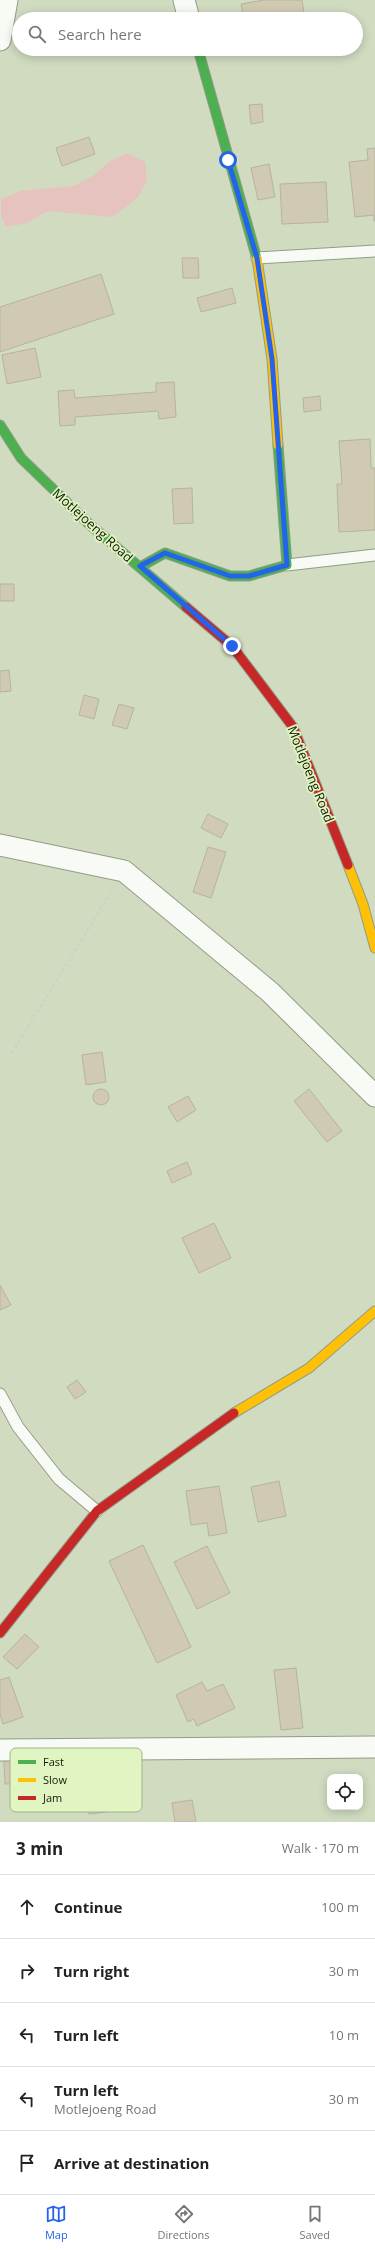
<!DOCTYPE html>
<html lang="en">
<head>
<meta charset="utf-8">
<style>
  body { margin:0; font-family:"Open Sans",sans-serif; background:#f6f6f6; color:#222 }
  .controls { position:absolute; right:12px; bottom:12px; display:grid; overflow:hidden; border-radius:8px; box-shadow:0 2px 10px #0003 }
  .controls button { width:36px; height:36px; display:grid; place-items:center; padding:0; border:0; border-bottom:1px solid #e0e0e0; background:#fff; color:#222; font:20px sans-serif }
  .stop { position:absolute; width:12px; height:12px; margin:-9px; border:3px solid #2563eb; border-radius:50%; background:#fff }
  .stop.end { background:#2563eb; border-color:#fff; box-shadow:0 1px 4px #0008 }
  .list { margin:0; padding:0; list-style:none }
  h2 { display:flex; justify-content:space-between; align-items:center; height:52px; margin:0; padding:0 16px; font-size:17px }
  h2 small { font-size:13px; font-weight:400; color:#767676 }
  .list li { display:grid; grid-template-columns:26px 1fr auto; gap:12px; align-items:center; box-sizing:border-box; height:64px; padding:0 16px; border-top:1px solid #e0e0e0 }
  .list b { display:block; font-size:15px; white-space:nowrap }
  .list p { margin:0; font-size:13px; white-space:nowrap; color:#767676 }
  .list em { font-size:13px; font-style:normal; color:#767676 }
  .icon { flex:none; width:22px; height:22px; fill:none; stroke:currentColor; stroke-width:2; stroke-linecap:round; stroke-linejoin:round }
  .map { position:relative; flex:none; width:375px; height:1822px; overflow:hidden }
  .search { position:absolute; background:#fff; box-shadow:0 2px 10px #0003; left:12px; right:12px; top:12px; height:44px; display:flex; align-items:center; gap:10px; box-sizing:border-box; padding:0 14px; border-radius:22px; color:#767676; font-size:15px }
  .sheet { height:372px; background:#fff }
  nav { display:flex; justify-content:space-around; align-items:center; box-sizing:border-box; height:56px; border-top:1px solid #e0e0e0; background:#fff; font-size:11px; color:#767676 }
  nav a { display:grid; justify-items:center; gap:2px }
  nav .on { color:#2563eb }
  .map>svg:first-child { display:block }
</style>
</head>
<body>
<div class="map">
<svg width="375" height="1822" viewBox="0 0 375 1822">
  <rect width="100%" height="100%" fill="#d0dbc0"/>
  <!-- green -->
  <path fill="#e7c3bf" d="M127 153 145 162 147 181 138 197 113 217 47 211 27 223 6 227 1 216V199L20 191 74 186 93 176 109 162Z"/>
  <!-- building -->
  <path fill="#d0cab3" stroke="#b6b3a0" d="M264 0H302L305 19H244L241 4Z
    M262 104 263 122 251 124 249 105Z
    M89 137 95 154 62 166 56 148Z
    M375 148V221H374V215L355 217 349 162 368 160 367 149Z
    M269 164 275 197 258 200 251 168Z
    M326 182 328 222 282 224 280 184Z
    M182 258H198L199 278H183Z
    M101 274 114 314 0 352V307Z
    M232 288 236 303 201 312 197 298Z
    M35 348 41 377 7 384 2 355Z
    M174 382 176 417 159 419 158 411 75 417V425L60 426 58 391 74 390 75 398 156 392V383Z
    M320 396 321 410 304 412 303 398Z
    M370 439 371 468H375V530L339 532 337 484H342L339 441Z
    M192 488 193 523 174 524 172 489Z
    M0 584H14V601H0Z
    M9 670 11 691 0 692V671Z
    M84 695 99 699 94 719 79 715Z
    M119 704 134 708 127 729 112 725Z
    M208 814 228 824 221 838 201 828Z
    M208 847 226 852 211 898 193 892Z
    M102 1052 106 1082 86 1085 82 1055Z
    M93 1097a8 8 0 1 1 16 0a8 8 0 1 1-16 0Z
    M309 1089 342 1131 327 1142 294 1101Z
    M188 1096 196 1110 177 1122 168 1107Z
    M187 1162 192 1174 172 1183 167 1171Z
    M214 1223 231 1258 199 1273 182 1238Z
    M0 1285 11 1305 0 1310Z
    M77 1380 86 1392 75 1399 67 1387Z
    M279 1481 286 1516 258 1522 251 1487Z
    M219 1486 227 1533 209 1536 207 1523 191 1525 186 1491Z
    M143 1545 191 1647 157 1663 109 1561Z
    M207 1546 230 1593 197 1609 174 1562Z
    M25 1634 39 1647 17 1669 3 1657Z
    M296 1668 303 1728 281 1730 274 1670Z
    M9 1677 23 1717 3 1724 0 1714V1680Z
    M202 1682 207 1691 223 1684 235 1708 197 1726 194 1719 188 1722 176 1695Z
    M34 1759 35 1783 5 1784 4 1761Z
    M132 1774 136 1804 122 1806 120 1793 104 1795 107 1812 89 1814 85 1780Z
    M192 1800 196 1822H175L172 1803Z"/>
  <g fill="none" stroke-linecap="round" stroke-linejoin="round">
    <!-- lane casing -->
    <g stroke="#939c86" stroke-width="13">
      <path id="lane" d="M257 258 375 251
        M287 565 375 555
        M0 1394 18 1427 59 1479 97 1511"/>
    </g>
    <!-- street casing -->
    <g stroke="#939c86" stroke-width="23">
      <path id="street" d="M184 0 189 19
        M0 40 7 0
        M0 845 124 871 270 992 375 1096
        M0 1750 375 1747"/>
    </g>
    <!-- fast casing -->
    <g stroke="#939c86" stroke-width="11">
      <path id="fast" d="M198 49 257 259
        M0 425 21 458 88 523 186 607
        M140 567 165 553 230 576H249L287 565 278 445"/>
    </g>
    <!-- slow casing -->
    <g stroke="#939c86" stroke-width="11">
      <path id="slow" d="M257 259 272 359 278 445
        M348 865 363 904 375 948
        M234 1413 309 1368 375 1311"/>
    </g>
    <!-- jam casing -->
    <g stroke="#939c86" stroke-width="11">
      <path id="jam" d="M186 607 232 646 293 727 348 865
        M0 1633 97 1511 234 1413"/>
    </g>
    <!-- path -->
    <path stroke="#ced2c9" stroke-width="2.5" stroke-dasharray="3 3" stroke-linecap="butt" d="M12 1053 111 892"/>
    <!-- lane -->
    <use href="#lane" stroke="#f8faf6" stroke-width="11"/>
    <!-- street -->
    <use href="#street" stroke="#f8faf6" stroke-width="21"/>
    <!-- fast -->
    <use href="#fast" stroke="#4caf50" stroke-width="9"/>
    <!-- slow -->
    <use href="#slow" stroke="#ffc107" stroke-width="9"/>
    <!-- jam -->
    <use href="#jam" stroke="#c62828" stroke-width="9"/>
  </g>
  <g fill="none" stroke-linecap="round" stroke-linejoin="round">
    <!-- route -->
    <path stroke="#2563eb" stroke-width="5" d="M228 160 257 258 272 359 287 565 249 576H230L165 553 140 566 232 646"/>
  </g>
  <g text-anchor="middle" dominant-baseline="central" stroke-width="3.5" stroke-linejoin="round" paint-order="stroke">
    <!-- street labels -->
    <g font-size="13" fill="#131a07" stroke="#e0f5c1">
      <text transform="translate(93 525) rotate(42)">Motlejoeng Road</text>
      <text transform="translate(311 774) rotate(68)">Motlejoeng Road</text>
    </g>
  </g>
  <!-- legend -->
  <rect x="10" y="1748" width="132" height="64" rx="6" fill="#e0f5c1" stroke="#a2b389" stroke-width="1"/>
  <rect x="18" y="1760" width="18" height="4" fill="#4caf50"/>
  <rect x="18" y="1778" width="18" height="4" fill="#ffc107"/>
  <rect x="18" y="1796" width="18" height="4" fill="#c62828"/>
  <g font-size="11" fill="#131a07">
    <text x="43" y="1766">Fast</text>
    <text x="43" y="1784">Slow</text>
    <text x="43" y="1802">Jam</text>
  </g>
</svg>
<div class="controls">
<button><svg class="icon" aria-label="locate" viewBox="0 0 24 24"><circle cx="12" cy="12" r="6"/><path d="M12 2v4M12 18v4M2 12h4M18 12h4"/></svg></button>
</div>
<div class="stop" style="left:228px;top:160px"></div>
<div class="stop end" style="left:232px;top:646px"></div>
<div class="search"><svg class="icon" aria-label="search" viewBox="0 0 24 24"><circle cx="10" cy="10" r="6"/><path d="M15 15l6 6"/></svg>Search here</div>
</div>
<section class="sheet">
<h2>3 min<small>Walk · 170 m</small></h2>
<ul class="list">
<li><svg class="icon" aria-label="ahead" viewBox="0 0 24 24"><path d="M12 20V5M6 11l6-6 6 6"/></svg><div><b>Continue</b></div><em>100 m</em></li>
<li><svg class="icon" aria-label="right" viewBox="0 0 24 24"><path d="M7 20v-9h11M14 6l5 5-5 5"/></svg><div><b>Turn right</b></div><em>30 m</em></li>
<li><svg class="icon" aria-label="left" viewBox="0 0 24 24"><path d="M17 20v-9H6M10 6l-5 5 5 5"/></svg><div><b>Turn left</b></div><em>10 m</em></li>
<li><svg class="icon" aria-label="left" viewBox="0 0 24 24"><path d="M17 20v-9H6M10 6l-5 5 5 5"/></svg><div><b>Turn left</b><p>Motlejoeng Road</p></div><em>30 m</em></li>
<li><svg class="icon" aria-label="arrive" viewBox="0 0 24 24"><path d="M6 21V4h12l-3 4 3 4H6"/></svg><div><b>Arrive at destination</b></div></li>
</ul>
</section>
<nav>
<a class="on"><svg class="icon" aria-label="map" viewBox="0 0 24 24"><path d="M3 6l6-2 6 2 6-2v14l-6 2-6-2-6 2zM9 4v14M15 6v14"/></svg>Map</a>
<a><svg class="icon" aria-label="directions" viewBox="0 0 24 24"><path d="M12 3l9 9-9 9-9-9zM9 14v-3h6M13 9l2 2-2 2"/></svg>Directions</a>
<a><svg class="icon" aria-label="saved" viewBox="0 0 24 24"><path d="M7 4h10v16l-5-4-5 4z"/></svg>Saved</a>
</nav>
</body>
</html>
